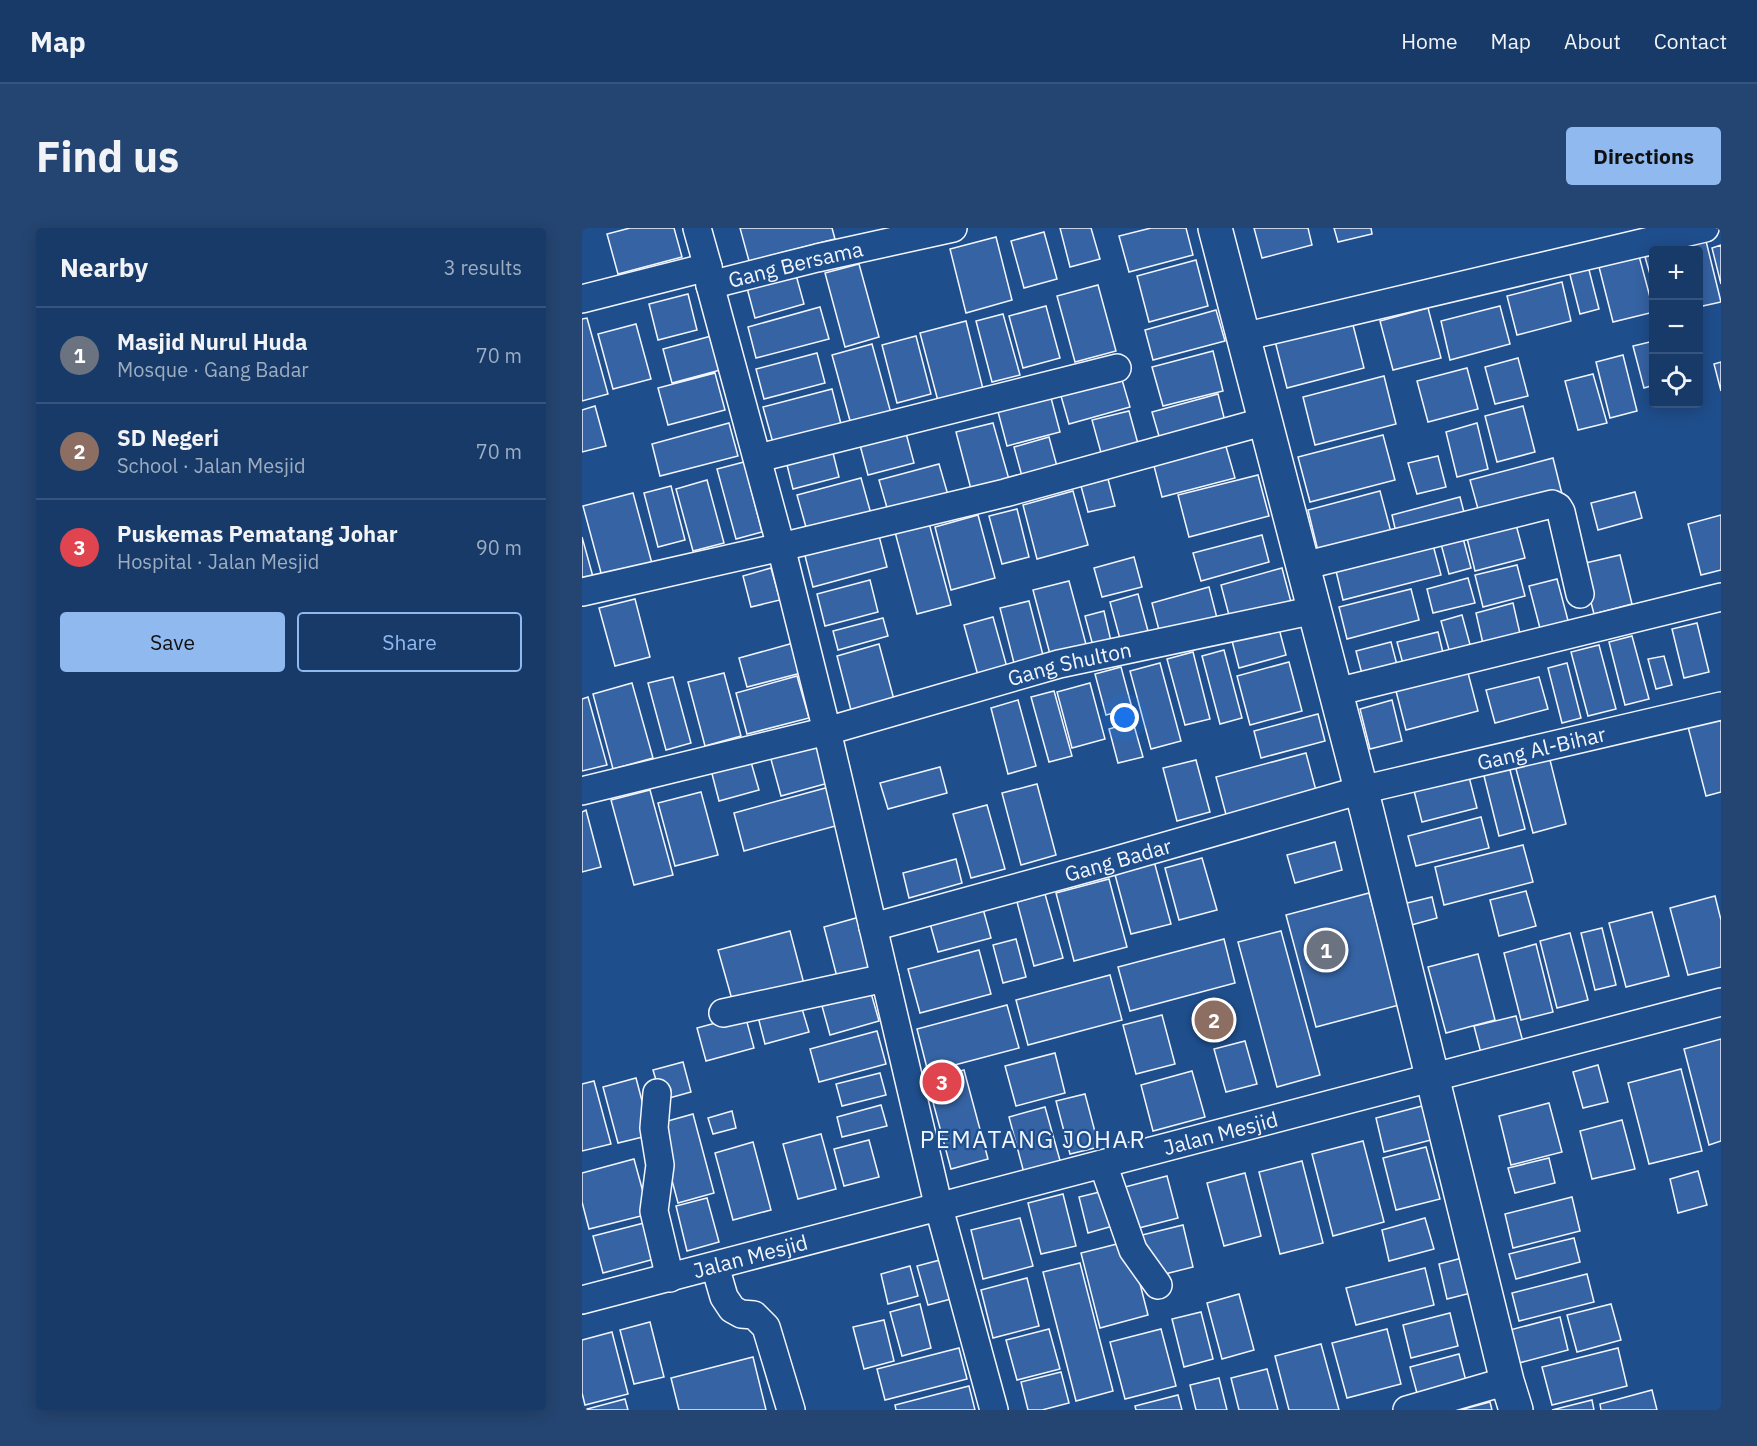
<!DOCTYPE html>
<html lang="en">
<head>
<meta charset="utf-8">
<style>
  body { margin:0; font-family:"IBM Plex Sans",sans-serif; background:#244571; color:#f1f3f6 }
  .controls { position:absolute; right:18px; top:18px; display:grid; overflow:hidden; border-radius:6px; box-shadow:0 3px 15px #0003 }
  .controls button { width:54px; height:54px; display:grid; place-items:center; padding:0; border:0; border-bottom:2px solid #36547d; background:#173a69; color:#f1f3f6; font:30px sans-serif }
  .you { position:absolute; left:543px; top:490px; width:21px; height:21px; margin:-15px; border:4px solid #fff; border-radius:50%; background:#1a73e8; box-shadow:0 0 0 9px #1a73e833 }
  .badge { display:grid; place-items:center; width:39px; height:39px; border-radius:50%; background:#90b9f0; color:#fff; font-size:20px; font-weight:700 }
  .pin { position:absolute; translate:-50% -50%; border:3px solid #fff; box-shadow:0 2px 6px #0006 }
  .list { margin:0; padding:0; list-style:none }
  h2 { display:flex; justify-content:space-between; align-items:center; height:78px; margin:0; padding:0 24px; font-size:26px }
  h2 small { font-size:20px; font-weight:400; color:#9eadc0 }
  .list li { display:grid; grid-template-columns:39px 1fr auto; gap:18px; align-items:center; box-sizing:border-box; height:96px; padding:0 24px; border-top:2px solid #36547d }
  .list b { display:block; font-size:22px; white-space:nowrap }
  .list p { margin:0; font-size:20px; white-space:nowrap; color:#9eadc0 }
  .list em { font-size:20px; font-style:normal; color:#9eadc0 }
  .actions { display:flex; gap:12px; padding:18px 24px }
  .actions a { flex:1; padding:14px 0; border:2px solid #90b9f0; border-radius:6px; text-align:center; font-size:21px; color:#90b9f0 }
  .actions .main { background:#90b9f0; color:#111 }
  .icon { flex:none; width:33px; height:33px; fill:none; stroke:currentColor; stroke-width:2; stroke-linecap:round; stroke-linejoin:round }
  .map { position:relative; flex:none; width:1139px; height:1182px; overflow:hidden; border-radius:6px }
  header { display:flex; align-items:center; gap:36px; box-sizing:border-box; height:84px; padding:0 30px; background:#173a69; border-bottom:2px solid #36547d }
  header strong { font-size:28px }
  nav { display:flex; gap:33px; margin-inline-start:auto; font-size:21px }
  .intro { display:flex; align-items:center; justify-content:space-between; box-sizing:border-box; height:144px; padding:0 36px }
  h1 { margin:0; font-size:42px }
  .button { padding:15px 27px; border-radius:6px; background:#90b9f0; color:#111; font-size:21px; font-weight:700 }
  main { display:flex; gap:36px; padding:0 36px }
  aside { flex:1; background:#173a69; border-radius:6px; box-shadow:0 3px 15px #0003 }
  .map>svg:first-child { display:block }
</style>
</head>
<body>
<header>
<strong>Map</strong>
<nav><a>Home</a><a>Map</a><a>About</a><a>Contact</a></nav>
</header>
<div class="intro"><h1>Find us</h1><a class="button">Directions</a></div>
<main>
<aside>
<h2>Nearby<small>3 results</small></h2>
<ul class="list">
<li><span class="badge" style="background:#6b7280">1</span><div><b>Masjid Nurul Huda</b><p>Mosque · Gang Badar</p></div><em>70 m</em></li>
<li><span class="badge" style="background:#8d6e63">2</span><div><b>SD Negeri</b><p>School · Jalan Mesjid</p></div><em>70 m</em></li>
<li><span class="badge" style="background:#e0444e">3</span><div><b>Puskemas Pematang Johar</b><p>Hospital · Jalan Mesjid</p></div><em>90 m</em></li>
</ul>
<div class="actions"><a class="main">Save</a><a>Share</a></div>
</aside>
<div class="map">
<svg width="1139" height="1182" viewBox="0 0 1139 1182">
  <rect width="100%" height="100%" fill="#1f4e8c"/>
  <!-- building -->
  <path fill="#3563a3" stroke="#f2f6ff" stroke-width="1.5" d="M48 0H92L100 29 36 46 25 6Z
    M158 0H250L253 11 167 33Z
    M478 0H509L518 31 488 39Z
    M569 0H604L611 27 547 44 537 8Z
    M672 0H726L730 17 680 30Z
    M752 0H789L790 6 756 14Z
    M462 4 475 51 442 60 429 13Z
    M414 9 430 72 384 85 368 21Z
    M1124 13 1139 74 1116 79V22H1095L1094 21Z
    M1139 17V56L1130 20Z
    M1072 27V60L1063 29Z
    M1057 28 1072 84 1031 94 1017 39Z
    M614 32 626 78 567 94 555 48Z
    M1005 34 1017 81 998 86 986 39Z
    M277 36 297 109 263 119 243 45Z
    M214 47 222 76 173 90 165 60Z
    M980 54 989 93 935 107 925 68Z
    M516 57 534 123 493 134 475 68Z
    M106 66 115 102 76 112 67 76Z
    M464 78 478 130 441 140 427 88Z
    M918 78 928 116 868 132 859 93Z
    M238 79 247 111 174 130 166 99Z
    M846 80 859 130 811 142 798 93Z
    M634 82 643 113 571 132 563 102Z
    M421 86 438 147 410 154 394 93Z
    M5 90 26 166 0 173V91Z
    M384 93 401 161 356 173 338 105Z
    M770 93 782 140 705 160 693 113Z
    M54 96 69 151 31 161 16 106Z
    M133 107 142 141 90 155 81 121Z
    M334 108 349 166 315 175 300 117Z
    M1072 113V157L1062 160 1051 118Z
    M290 116 310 189 270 200 250 127Z
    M631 123 641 163 581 178 570 139Z
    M235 125 243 155 182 171 174 141Z
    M1041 127 1055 183 1028 190 1014 134Z
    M936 130 946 168 913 176 903 139Z
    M1139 134V163L1132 136Z
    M885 140 896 181 846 194 835 153Z
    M133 145 143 182 86 197 76 160Z
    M538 145 548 179 487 196 477 161Z
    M1011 146 1025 195 996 202 983 153Z
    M802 148 814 196 733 217 721 169Z
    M250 161 261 204 193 222 181 179Z
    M468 166 478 204 425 218 415 180Z
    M636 166 644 197 579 215 570 184Z
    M13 178 24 218 0 224V182Z
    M941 178 953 224 915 234 903 188Z
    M547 183 558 223 521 232 510 192Z
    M321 194 332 235 286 247 275 206Z
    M147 195 156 228 78 248 70 216Z
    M411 195 428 255 390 265 374 204Z
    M895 195 906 241 875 249 864 204Z
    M801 207 813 252 728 274 716 229Z
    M467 209 476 242 441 252 432 219Z
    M643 215 653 250 580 269 571 234Z
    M250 221 257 249 211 261 204 233Z
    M856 228 864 259 835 266 826 235Z
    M971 230 980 266 898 288 888 252Z
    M162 234 180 304 154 311 135 241Z
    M357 236 368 274 308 290 297 252Z
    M676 247 687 288 607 309 596 267Z
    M279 250 291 293 227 310 215 267Z
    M526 251 533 278 506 284 499 258Z
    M125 252 142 315 111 323 94 261Z
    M89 258 103 312 76 319 62 265Z
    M491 263 506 317 455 331 441 277Z
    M798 263 810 308 737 327 726 282Z
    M1053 264 1060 290 1016 302 1009 275Z
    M51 265 72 343 22 356 1 278Z
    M878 269 884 292 815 309 810 287Z
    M435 281 447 329 420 336 407 288Z
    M396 287 413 350 369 362 353 299Z
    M1139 287V342L1119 347 1106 296Z
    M933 293 943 330 893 343 884 306Z
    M347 295 369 377 335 386 313 304Z
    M295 300 305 339 231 359 221 320Z
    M680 307 687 334 619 353 611 325Z
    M0 309 13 356 0 360Z
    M881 310 889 340 867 346 859 316Z
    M851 317 859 347 761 372 754 343Z
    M1038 327 1050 376 1012 386 999 336Z
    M552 329 560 359 520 369 512 340Z
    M935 337 943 368 901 379 893 347Z
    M189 340 198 372 169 379 161 348Z
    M700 340 709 374 648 391 639 357Z
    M886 350 893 375 851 385 845 361Z
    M975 351 988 400 960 408 947 358Z
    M288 352 296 384 243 398 235 366Z
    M487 353 505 420 469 430 451 362Z
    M627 359 635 390 578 406 570 375Z
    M829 361 837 392 765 411 757 379Z
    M556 366 566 403 538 411 528 374Z
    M53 371 68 429 33 438 17 380Z
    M447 373 462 431 433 439 418 380Z
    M931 375 939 410 902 420 894 385Z
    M522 383 529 413 511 418 503 388Z
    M880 387 890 424 869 429 859 393Z
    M411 389 426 443 397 451 382 397Z
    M301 390 306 408 256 422 251 403Z
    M1115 395 1127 444 1102 450 1090 401Z
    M696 397 704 427 657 440 649 409Z
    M856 404 863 433 823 443 815 414Z
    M1050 408 1067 471 1043 477 1027 414Z
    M215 414 223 444 165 459 157 430Z
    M809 414 815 437 780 446 774 423Z
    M297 416 314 479 271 490 255 428Z
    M1017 417 1034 481 1006 488 989 424Z
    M642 422 660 490 638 496 620 428Z
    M611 424 628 491 603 497 585 431Z
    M1082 428 1090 457 1074 461 1066 431Z
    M707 434 720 483 668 497 655 448Z
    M578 435 599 513 569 521 548 443Z
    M985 435 999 490 980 495 966 440Z
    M539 439 550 480 524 487 513 446Z
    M142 445 159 508 123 518 106 454Z
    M886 445 896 483 824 502 814 463Z
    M215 448 227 490 165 506 154 465Z
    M91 449 109 515 84 522 66 455Z
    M957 449 966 481 913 495 904 462Z
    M50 455 71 530 31 541 11 466Z
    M508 455 523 511 490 520 475 464Z
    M472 463 490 528 467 534 449 469Z
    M6 469 25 537 0 543V471Z
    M436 472 454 538 426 546 409 480Z
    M810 472 820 513 788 521 778 481Z
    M1139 481V564L1124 568 1104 491Z
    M736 486 743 513 679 530 672 503Z
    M551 494 561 529 536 535 527 501Z
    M238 511 250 554 199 568 187 524Z
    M724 525 736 570 646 594 634 549Z
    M167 527 177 562 137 573 128 538Z
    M967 528 984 596 951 605 933 537Z
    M614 532 628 584 595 593 581 540Z
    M927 538 943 601 917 608 901 544Z
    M358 539 365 565 306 581 298 555Z
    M886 545 895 580 840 594 831 559Z
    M455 556 474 627 439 637 420 565Z
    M247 559 257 597 162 623 152 585Z
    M68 562 91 647 52 657 29 572Z
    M119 564 136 627 93 638 76 575Z
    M405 577 423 641 389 650 371 586Z
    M4 582 19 639 0 644V584Z
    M899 589 907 620 834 638 826 608Z
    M753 614 760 642 713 655 705 627Z
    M941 617 951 654 862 677 853 639Z
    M620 630 635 682 597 692 583 640Z
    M374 631 380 655 327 670 321 645Z
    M572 633 589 696 549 706 532 643Z
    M527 651 545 719 492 733 474 665Z
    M944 663 954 698 917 708 908 672Z
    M787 665 817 777 734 799 704 687Z
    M463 666 481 730 452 738 435 674Z
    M1133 668 1139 692V739L1106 747 1088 680Z
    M850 669 855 690 822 699 817 677Z
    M400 677 409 710 356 724 347 692Z
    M1070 684 1087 748 1044 759 1027 695Z
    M281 688 295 738 255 749 242 699Z
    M1020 700 1034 757 1013 762 999 705Z
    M208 703 222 756 151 775 136 722Z
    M699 703 738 847 695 859 656 714Z
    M988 705 1006 772 975 780 958 713Z
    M434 711 444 749 421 755 411 717Z
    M642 711 653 755 548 783 536 739Z
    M954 716 971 784 939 792 922 725Z
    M397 722 409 766 338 785 326 741Z
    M896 726 913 792 864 805 846 739Z
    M528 747 540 792 446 817 434 772Z
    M289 765 297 793 248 807 240 778Z
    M218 774 227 804 183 816 175 785Z
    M425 777 437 820 346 844 335 801Z
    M163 787 172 820 124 833 115 800Z
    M580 787 593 836 554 846 541 797Z
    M934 788 941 814 899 825 892 798Z
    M295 803 304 836 237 854 228 821Z
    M1139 811V913L1127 917 1102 821Z
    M663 813 675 856 644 864 632 821Z
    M473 825 483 865 434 878 423 838Z
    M101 834 109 864 80 872 71 842Z
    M1016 837 1026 874 1001 880 991 844Z
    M1099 841 1120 923 1067 936 1046 855Z
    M382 842 406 931 369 941 345 852Z
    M610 843 623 889 571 903 559 857Z
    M298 845 304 867 260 878 254 856Z
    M54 850 69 907 36 915 21 859Z
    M12 853 29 916 0 923V856Z
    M503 866 517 919 488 926 474 873Z
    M967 875 980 924 929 937 917 888Z
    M299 877 305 898 260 909 255 889Z
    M840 878 849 912 802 924 794 890Z
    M463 879 479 936 442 945 427 889Z
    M150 883 154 900 131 906 126 890Z
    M111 886 132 965 96 975 75 896Z
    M1040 892 1053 941 1010 951 998 903Z
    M239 906 254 961 216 971 201 916Z
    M287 912 297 949 262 958 252 921Z
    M781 913 802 994 751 1008 730 926Z
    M171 914 189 982 151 992 133 925Z
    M844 919 858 971 814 982 801 930Z
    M967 930 973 955 933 965 926 940Z
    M52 931 67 986 7 1001 0 974V945Z
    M720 933 741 1015 698 1026 677 944Z
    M1116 943 1125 977 1096 985 1088 951Z
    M663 945 679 1008 642 1018 625 955Z
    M585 948 596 990 553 1001 543 959Z
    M530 961 538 996 506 1005 497 969Z
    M481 966 494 1018 459 1026 446 975Z
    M990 969 998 1003 931 1020 923 986Z
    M125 970 137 1014 105 1023 94 978Z
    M438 990 451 1038 401 1051 389 1002Z
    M843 990 852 1021 807 1033 800 1002Z
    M66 994 76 1030 21 1045 11 1008Z
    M601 997 611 1039 571 1049 560 1007Z
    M992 1010 998 1034 934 1051 927 1026Z
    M547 1013 566 1087 518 1100 499 1025Z
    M880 1030 889 1065 865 1071 857 1036Z
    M358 1032 369 1071 346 1077 335 1038Z
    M498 1035 531 1163 494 1173 461 1044Z
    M328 1038 336 1068 306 1076 299 1046Z
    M843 1040 852 1077 774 1097 764 1060Z
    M1005 1046 1012 1074 937 1093 930 1065Z
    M445 1050 457 1098 411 1110 399 1062Z
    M657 1066 672 1122 640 1131 625 1075Z
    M338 1076 349 1120 320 1128 308 1084Z
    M1029 1076 1039 1112 995 1124 985 1087Z
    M619 1084 631 1131 602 1139 590 1091Z
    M868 1085 876 1118 829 1130 821 1097Z
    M978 1089 986 1122 937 1135 928 1102Z
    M302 1092 312 1133 282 1141 271 1099Z
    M68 1094 82 1149 52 1156 38 1102Z
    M467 1101 478 1141 435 1152 424 1112Z
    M579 1101 594 1158 543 1171 528 1114Z
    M805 1101 819 1156 765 1170 750 1115Z
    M30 1104 46 1166 3 1177 0 1165V1112Z
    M739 1116 757 1182H707L693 1128Z
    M377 1120 385 1151 303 1172 295 1141Z
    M1036 1120 1045 1158 970 1177 960 1139Z
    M877 1126 885 1157 836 1169 828 1139Z
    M171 1129 184 1182H97L89 1150Z
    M685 1141 696 1182H657L649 1150Z
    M479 1144 487 1175 460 1182H446L439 1154Z
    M637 1150 645 1182H614L608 1157Z
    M387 1158 393 1182H314L313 1177Z
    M1070 1162 1075 1182H1019L1018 1176Z
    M596 1167 600 1182H554L553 1178Z
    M43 1171 46 1182H5V1181Z
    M1010 1172 1012 1182H970Z
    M908 1174 910 1182H878Z"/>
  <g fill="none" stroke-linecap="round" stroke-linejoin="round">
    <!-- minor casing -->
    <g stroke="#f2f6ff" stroke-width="30">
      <g id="minor">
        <path d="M115 0 126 39 128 57 199 319 245 503 357 980 412 1182"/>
        <path id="s1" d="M128 57 235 30 371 0"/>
        <path d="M0 71 126 39"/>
        <path d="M661 109 1123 0"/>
        <path d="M177 230 535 140"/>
        <path d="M721 338 970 276 976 279 979 284 998 366"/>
        <path d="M0 364 199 319 423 265 684 193"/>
        <path d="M754 464 1139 369"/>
        <path id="s2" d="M0 563 245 503 477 436 733 382"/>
        <path id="s3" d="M291 699 528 634 779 562 1139 478"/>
        <path d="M141 785 303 750"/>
        <path d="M75 865 72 900 78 937 72 983 88 1050"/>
        <path d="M521 936 551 1022 576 1057"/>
        <path d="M133 1038 142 1069 150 1081 159 1086 172 1087 184 1099 209 1182"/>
        <path id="s4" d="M0 1072 1139 774"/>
        <path d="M825 1182 925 1153"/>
      </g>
    </g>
    <!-- tertiary casing -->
    <g stroke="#f2f6ff" stroke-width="36">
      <path id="tertiary" d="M633 0 785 584 925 1153 934 1182"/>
    </g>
    <!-- minor -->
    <use href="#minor" stroke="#1f4e8c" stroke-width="27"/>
    <!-- tertiary -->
    <use href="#tertiary" stroke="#1f4e8c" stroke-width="33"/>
  </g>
  <g text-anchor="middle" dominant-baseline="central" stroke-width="4.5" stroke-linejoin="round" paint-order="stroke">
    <!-- street labels -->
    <g font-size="21" fill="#f2f6ff" stroke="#1f4e8c">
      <text stroke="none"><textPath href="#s1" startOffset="88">Gang Bersama</textPath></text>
      <text stroke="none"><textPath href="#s2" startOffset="504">Gang Shulton</textPath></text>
      <text stroke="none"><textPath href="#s3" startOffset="692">Gang Al-Bihar</textPath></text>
      <text stroke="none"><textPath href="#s3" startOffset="254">Gang Badar</textPath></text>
      <text stroke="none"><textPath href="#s4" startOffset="660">Jalan Mesjid</textPath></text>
      <text stroke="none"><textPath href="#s4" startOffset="174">Jalan Mesjid</textPath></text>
    </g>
    <!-- quarter labels -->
    <g font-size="24" letter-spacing="1.5" fill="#f2f6ff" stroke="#1f4e8c">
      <text x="451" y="911">PEMATANG JOHAR</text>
    </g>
  </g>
</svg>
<div class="controls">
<button>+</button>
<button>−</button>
<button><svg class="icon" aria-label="locate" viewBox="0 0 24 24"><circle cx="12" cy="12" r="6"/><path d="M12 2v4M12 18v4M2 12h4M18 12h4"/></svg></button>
</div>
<div class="you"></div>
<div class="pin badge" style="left:744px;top:722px;background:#6b7280">1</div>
<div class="pin badge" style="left:632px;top:792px;background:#8d6e63">2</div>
<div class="pin badge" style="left:360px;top:854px;background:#e0444e">3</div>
</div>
</main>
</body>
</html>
